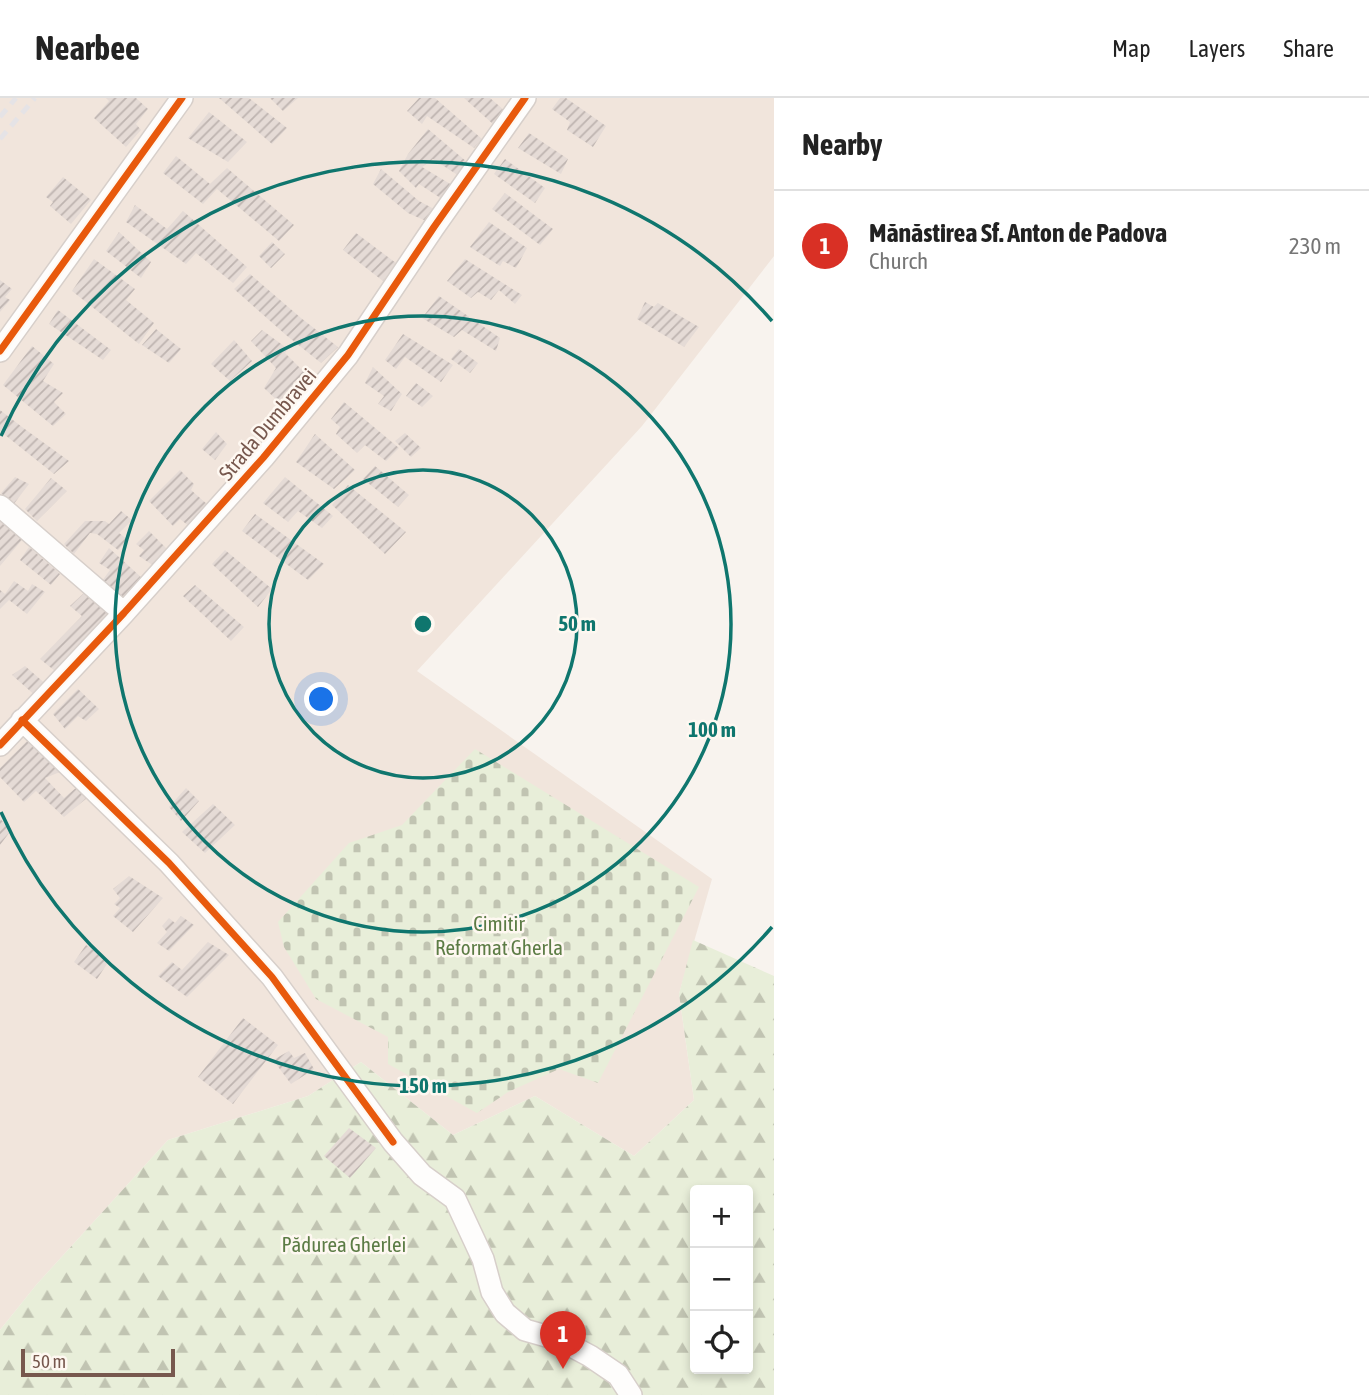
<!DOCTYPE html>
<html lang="en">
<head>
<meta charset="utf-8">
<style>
  body { margin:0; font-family:"Asap Condensed",sans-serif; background:#f2f2f2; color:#222 }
  .controls { position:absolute; right:21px; bottom:21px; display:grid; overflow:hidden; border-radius:7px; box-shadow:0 4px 10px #0003 }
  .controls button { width:63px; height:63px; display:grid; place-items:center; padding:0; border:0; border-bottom:2px solid #e0e0e0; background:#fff; color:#222; font:35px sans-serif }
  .scale { position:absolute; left:21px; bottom:18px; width:154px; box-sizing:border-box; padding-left:7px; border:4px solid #77584e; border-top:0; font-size:19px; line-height:24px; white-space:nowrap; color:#77584e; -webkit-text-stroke:5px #fef8f1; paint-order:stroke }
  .you { position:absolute; left:322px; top:602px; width:24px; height:24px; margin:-18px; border:5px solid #fff; border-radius:50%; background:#1a73e8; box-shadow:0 0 0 10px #1a73e833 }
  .badge { display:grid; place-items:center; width:46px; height:46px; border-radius:50%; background:#d93025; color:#fff; font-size:23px; font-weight:700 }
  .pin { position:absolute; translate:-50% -58px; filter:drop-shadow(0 2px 4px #0008) }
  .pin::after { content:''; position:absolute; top:37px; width:24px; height:21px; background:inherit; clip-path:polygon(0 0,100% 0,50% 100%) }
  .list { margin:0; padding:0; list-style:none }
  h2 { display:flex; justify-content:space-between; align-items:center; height:91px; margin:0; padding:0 28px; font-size:30px }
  h2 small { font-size:23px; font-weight:400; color:#767676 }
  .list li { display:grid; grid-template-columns:46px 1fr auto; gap:21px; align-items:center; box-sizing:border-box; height:112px; padding:0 28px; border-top:2px solid #e0e0e0 }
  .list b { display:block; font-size:26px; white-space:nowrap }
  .list p { margin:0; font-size:23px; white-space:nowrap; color:#767676 }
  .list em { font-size:23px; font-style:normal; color:#767676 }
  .icon { flex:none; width:38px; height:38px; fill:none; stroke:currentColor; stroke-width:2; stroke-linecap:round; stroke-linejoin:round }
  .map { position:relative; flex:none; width:774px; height:1297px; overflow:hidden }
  header { display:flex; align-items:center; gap:42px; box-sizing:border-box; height:98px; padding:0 35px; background:#fff; border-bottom:2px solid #e0e0e0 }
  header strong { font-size:33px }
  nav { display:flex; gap:38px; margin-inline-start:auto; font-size:24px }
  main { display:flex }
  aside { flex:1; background:#fff }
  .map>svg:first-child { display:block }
</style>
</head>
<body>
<header>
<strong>Nearbee</strong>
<nav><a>Map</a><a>Layers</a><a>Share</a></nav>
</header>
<main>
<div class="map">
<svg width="774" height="1297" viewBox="0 0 774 1297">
  <defs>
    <pattern id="forest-firs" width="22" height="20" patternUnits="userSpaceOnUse" patternTransform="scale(1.75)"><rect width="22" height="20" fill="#e8eed9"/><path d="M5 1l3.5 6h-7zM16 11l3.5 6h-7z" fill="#c1c4b2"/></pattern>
    <pattern id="cemetery-stones" width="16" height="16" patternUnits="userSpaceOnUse" patternTransform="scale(1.75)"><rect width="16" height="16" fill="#e8eed9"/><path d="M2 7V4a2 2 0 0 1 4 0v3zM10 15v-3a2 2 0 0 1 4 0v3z" fill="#c1c4b2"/></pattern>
    <pattern id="building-hatch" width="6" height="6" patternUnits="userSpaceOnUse" patternTransform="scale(1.75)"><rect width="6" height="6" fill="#e5dbd6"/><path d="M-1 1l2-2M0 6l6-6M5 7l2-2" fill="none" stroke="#beb4b0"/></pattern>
  </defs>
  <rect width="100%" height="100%" fill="#f8f3ee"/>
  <!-- residential -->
  <path fill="#f1e5dc" d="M0 0H774V158L642 328 417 573 712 781 679 896 694 1002 634 1058 535 998 453 1037 361 964 308 998 168 1042 37 1186 0 1232Z"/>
  <!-- forest -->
  <path fill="url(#forest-firs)" fill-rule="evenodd" d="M693 842 774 878V1297H0V1232L37 1186 168 1042 308 998 361 964 453 1037 535 998 634 1058 694 1002 679 896ZM695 1092H748V1271H695Z"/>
  <!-- cemetery -->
  <path fill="url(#cemetery-stones)" d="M475 651 699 789 598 985 559 971 508 994 477 1015 388 966V939L316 901 284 849 278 824 349 745 402 727Z"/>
  <!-- building -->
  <path fill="url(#building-hatch)" d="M106 0H136L148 11 136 26 141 32 126 49 94 20 109 3Z
    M219 0H249L287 30 272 46Z
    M270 0H298L283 13Z
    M419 0H435L482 41 474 50 427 18 422 26 407 13Z
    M464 0H490L505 13 494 27Z
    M560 0H566L606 28 593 49 567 32 570 24 552 11Z
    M209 14 247 44 228 64 188 40Z
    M428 31 467 64 459 78 433 61 422 69 452 87 442 101 419 86 416 90 399 73 408 56Z
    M529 35 568 61 561 76 518 50Z
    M176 58 210 86 227 70 294 127 279 143 217 91 203 106 163 75Z
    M505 61 545 90 535 105 494 76Z
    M381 71 419 103 434 111 426 123 408 115 373 86Z
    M63 79 91 102 71 126 50 108 53 104 46 99Z
    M505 95 553 131 540 147 492 111Z
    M135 107 167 131 183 113 247 169 233 185 196 155 186 166 126 124Z
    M489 124 527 150 516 170 503 163 500 168 470 149Z
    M119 134 151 164 141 180 106 153Z
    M356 135 396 165 383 183 343 152Z
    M272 144 285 156 271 170 259 158Z
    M94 161 135 191 126 202 154 225 139 246 72 193Z
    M465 161 522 197 515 206 499 192 491 202 478 194 471 200 447 183Z
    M250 176 301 220 338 249 321 265 286 237 234 191Z
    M0 182 12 191 5 199 10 202 0 214Z
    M439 198 500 240 496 253 462 232 454 239 422 220Z
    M645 204 654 209 658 205 699 229 684 249 637 221Z
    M58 212 111 252 103 262 49 226Z
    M156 231 181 251 169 265 142 247Z
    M262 232 288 251 285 255 305 275 293 285 297 289 282 307 264 290 276 270 251 243Z
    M403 236 453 267 441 284 405 259 396 271 385 262Z
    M234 242 252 263 230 283 211 266Z
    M32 248 54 266 43 283 63 295 54 304 66 316 53 328 3 287Z
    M459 251 478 265 470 275 451 261Z
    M373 269 402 296 391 313 378 306 384 298 365 285Z
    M416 285 433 298 422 309 406 298Z
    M344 304 399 350 386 363 365 347 357 355 336 336 340 329 331 321Z
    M0 312 22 329 69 363 54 376 0 333Z
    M216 334 227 346 215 362 202 351Z
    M405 335 421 350 411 359 395 343Z
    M315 336 355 372 334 391 296 364Z
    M375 368 409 397 398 409 363 381Z
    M180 372 194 386 191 392 208 407 190 429 180 421 173 428 149 403Z
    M15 379 29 386 13 407 1 395Z
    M285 379 333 418 322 430 298 413 288 424 263 405Z
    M51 380 67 393 37 423 25 411Z
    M348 387 406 434 385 456 332 407Z
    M121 413 132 422 119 435 128 442 118 452 97 436 90 435 74 456 64 446 85 423H105L109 426Z
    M255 416 324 466 308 482 242 433Z
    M0 421 22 442 0 468Z
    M149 433 168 452 154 468 139 458 144 452 136 446Z
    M29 449 60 476 51 487 20 462Z
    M109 450 142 480 125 500 102 483 110 472 99 465Z
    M225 452 272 491 258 509 212 466Z
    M14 483 28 493 32 486 45 494 27 516 9 502 0 511V492L5 496Z
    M195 487 244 529 231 543 183 498Z
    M85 494 112 519 60 577 40 561 82 518 70 508Z
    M25 568 48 588 38 600 12 577Z
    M78 591 99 611 86 623 78 618 65 631 53 616Z
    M27 643 60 674 45 680 64 700 78 688 87 700 64 719 36 693 24 704 0 679V670Z
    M186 690 199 703 181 723 169 709Z
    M213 706 235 727 205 755 182 734Z
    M0 721 12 731 0 747Z
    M129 778 163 800 133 834 113 818 120 810 114 806 120 800 113 791Z
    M181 818 194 827 169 853 157 845 167 834 162 828 169 820 175 825Z
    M208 844 229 857 187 899 158 878 172 864 182 872Z
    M86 847 109 863 97 881 74 864Z
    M243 920 278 947 233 1006 198 979Z
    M289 953 294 960 305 955 314 971 291 986 273 962Z
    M349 1030 376 1050 350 1080 324 1058Z"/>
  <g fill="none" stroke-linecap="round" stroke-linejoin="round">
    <!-- minor casing -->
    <g stroke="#d7cfca" stroke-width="24">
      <path id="minor" d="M0 253 182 0
        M0 408 124 515
        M22 622 169 765 272 879 393 1044 422 1077 455 1101 483 1161 492 1194 505 1215 525 1232 560 1242 590 1258 618 1277 631 1297
        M0 647 124 515 263 360 348 257 434 129 525 0"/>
    </g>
    <!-- minor -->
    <use href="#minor" stroke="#fefdfc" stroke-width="21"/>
    <!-- rail -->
    <path stroke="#e5e3e6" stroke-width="5" stroke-dasharray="10 7" stroke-linecap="butt" d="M0 19 16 0
      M0 41 35 0"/>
    <!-- cycleway casing -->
    <g stroke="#fef8f1" stroke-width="11">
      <path id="cycleway" d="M0 253 182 0
        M22 622 169 765 272 879 393 1044
        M0 647 124 515 263 360 348 257 434 129 525 0"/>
    </g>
    <!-- cycleway -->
    <use href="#cycleway" stroke="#e8590c" stroke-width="7"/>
  </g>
  <!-- distance rings -->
  <g fill="none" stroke="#0f766e" stroke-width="3.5">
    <circle cx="423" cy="526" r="154"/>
    <circle cx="423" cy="526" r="308"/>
    <path d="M772 829A462 462 0 0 1 1 714M1 338A462 462 0 0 1 772 223"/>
  </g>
  <g text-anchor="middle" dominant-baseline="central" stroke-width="5" stroke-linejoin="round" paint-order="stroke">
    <!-- street labels -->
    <g font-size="21" fill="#77584e" stroke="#fef8f1">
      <text transform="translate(267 326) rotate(-50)">Strada Dumbravei</text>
    </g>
    <!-- park labels -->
    <g font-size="21" fill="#5c7c45" stroke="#fef8f1">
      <text x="499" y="825">Cimitir<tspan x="499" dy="24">Reformat Gherla</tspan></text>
      <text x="344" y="1146">Pădurea Gherlei</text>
    </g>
  </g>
  <circle cx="423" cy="526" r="10" fill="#0f766e" stroke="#fef8f1" stroke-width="3.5"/>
  <g font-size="21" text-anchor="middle" font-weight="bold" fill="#0f766e" stroke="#fef8f1" stroke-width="5" stroke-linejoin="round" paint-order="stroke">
    <text x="577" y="533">50 m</text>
    <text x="712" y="639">100 m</text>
    <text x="423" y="995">150 m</text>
  </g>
</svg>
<div class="controls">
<button>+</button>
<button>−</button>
<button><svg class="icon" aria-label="locate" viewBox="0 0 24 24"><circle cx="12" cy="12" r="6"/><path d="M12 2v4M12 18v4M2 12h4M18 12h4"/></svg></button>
</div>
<div class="scale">50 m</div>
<div class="you"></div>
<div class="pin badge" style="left:563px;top:1271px">1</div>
</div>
<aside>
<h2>Nearby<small></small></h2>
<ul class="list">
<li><span class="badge">1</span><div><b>Mănăstirea Sf. Anton de Padova</b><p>Church</p></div><em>230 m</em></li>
</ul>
</aside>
</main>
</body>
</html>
